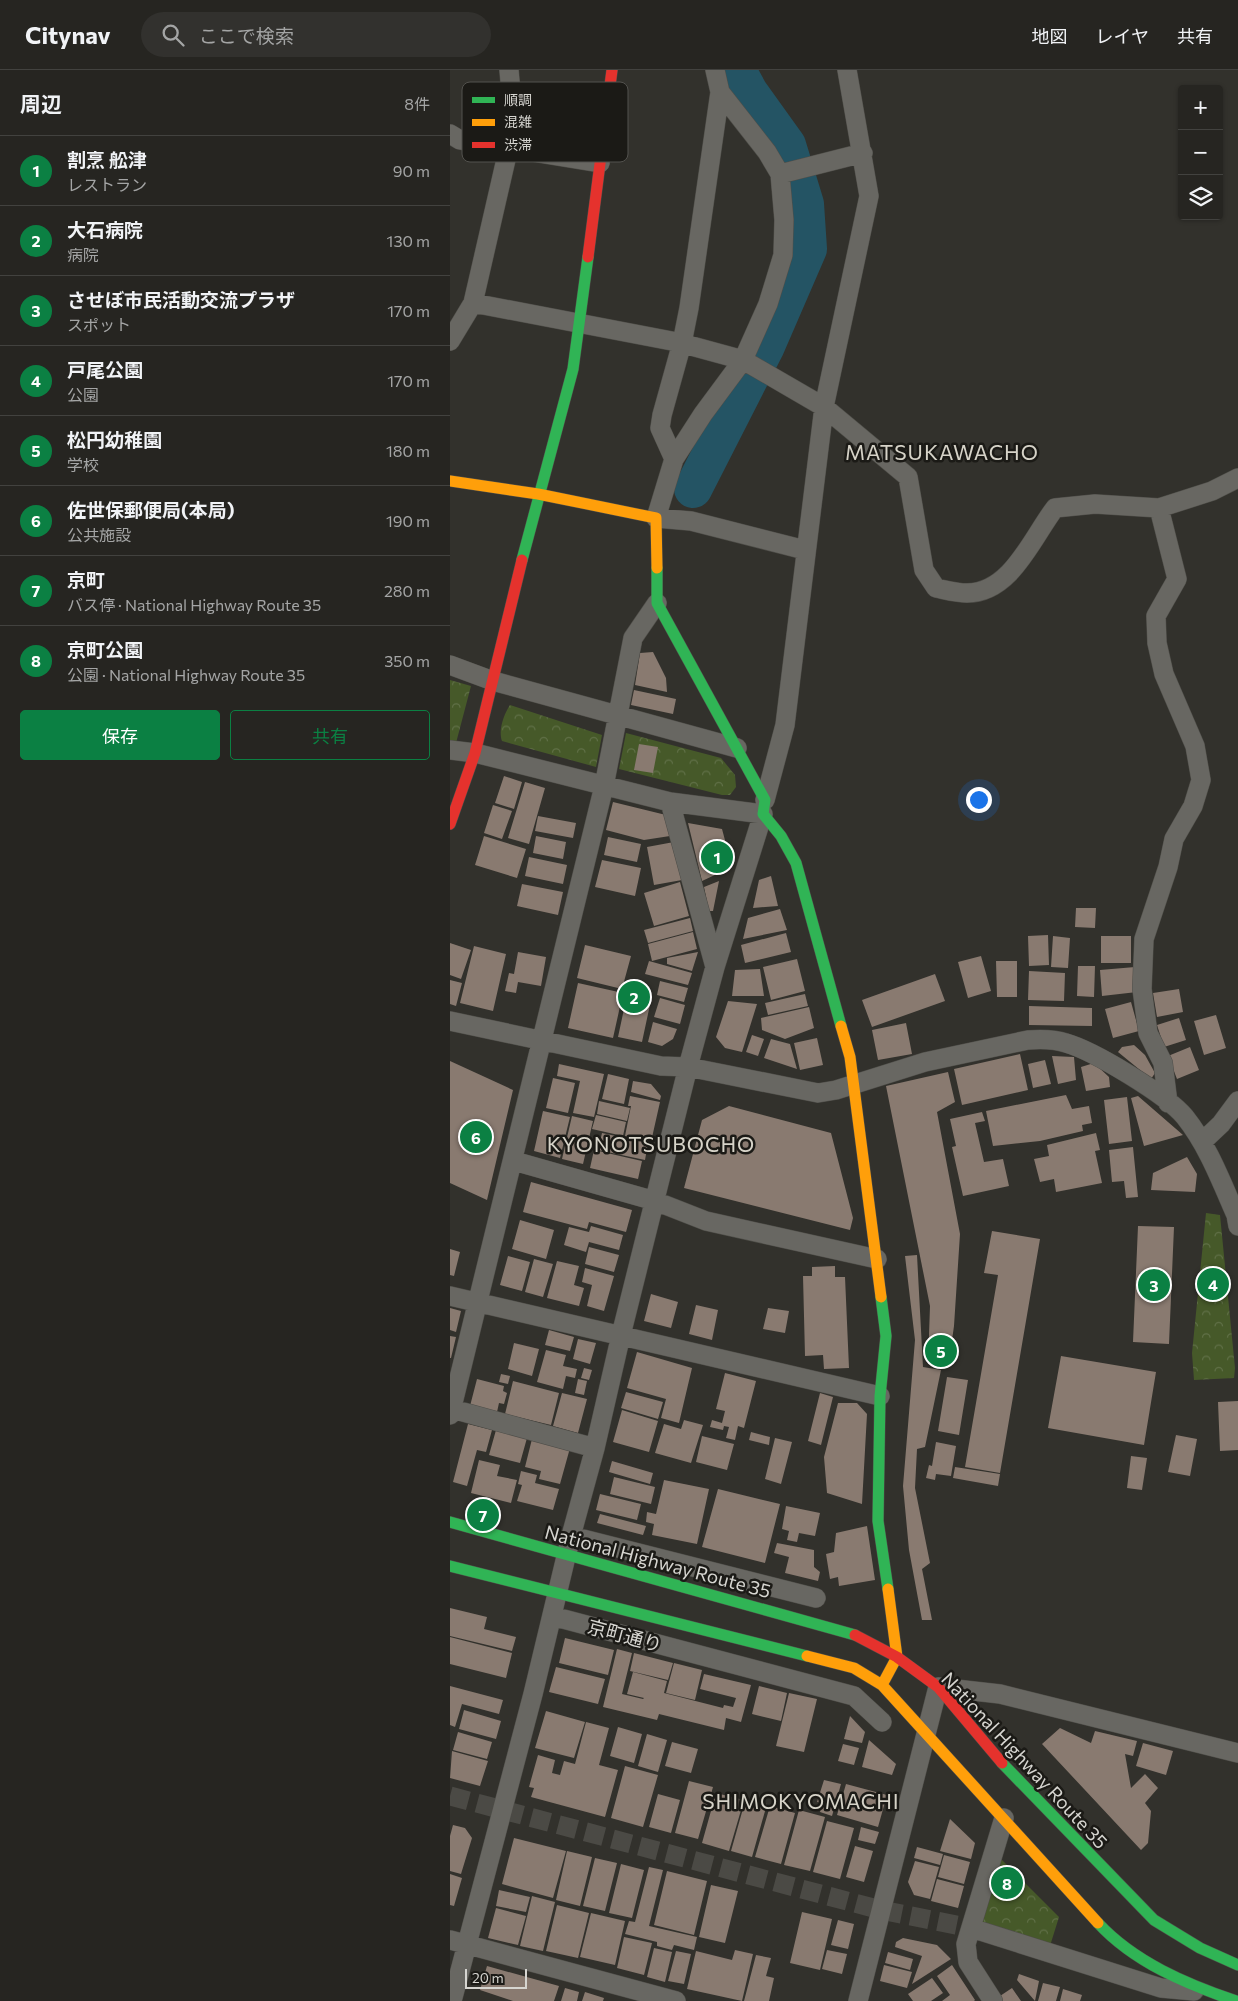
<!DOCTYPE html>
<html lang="ja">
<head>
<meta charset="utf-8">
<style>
  body { margin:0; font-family:Commissioner,"Noto Sans JP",sans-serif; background:#32312e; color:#f1f3f6 }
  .controls { position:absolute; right:15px; top:15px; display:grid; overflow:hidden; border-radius:5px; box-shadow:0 1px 4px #0004 }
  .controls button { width:45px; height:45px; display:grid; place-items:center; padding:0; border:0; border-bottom:1px solid #42423f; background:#262521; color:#f1f3f6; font:25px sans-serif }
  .scale { position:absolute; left:15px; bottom:12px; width:62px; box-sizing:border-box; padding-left:5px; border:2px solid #d6d5d0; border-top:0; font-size:14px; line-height:18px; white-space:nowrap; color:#d6d5d0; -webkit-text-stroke:4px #1b1a16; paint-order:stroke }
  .you { position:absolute; left:528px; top:729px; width:18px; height:18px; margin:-12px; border:4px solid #fff; border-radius:50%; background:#1a73e8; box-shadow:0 0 0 8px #1a73e833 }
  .badge { display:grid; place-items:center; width:32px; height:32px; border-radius:50%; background:#0b8043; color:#fff; font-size:16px; font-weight:700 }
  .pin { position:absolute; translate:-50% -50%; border:2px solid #fff; box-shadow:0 1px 5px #0006 }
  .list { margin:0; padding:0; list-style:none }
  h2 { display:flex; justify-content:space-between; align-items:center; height:65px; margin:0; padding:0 20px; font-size:21px }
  h2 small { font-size:16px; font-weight:400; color:#a4a5a5 }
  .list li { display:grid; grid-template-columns:32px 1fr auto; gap:15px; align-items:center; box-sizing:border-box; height:70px; padding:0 20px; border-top:1px solid #42423f }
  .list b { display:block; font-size:19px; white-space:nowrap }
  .list p { margin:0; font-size:16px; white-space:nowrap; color:#a4a5a5 }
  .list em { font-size:16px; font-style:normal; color:#a4a5a5 }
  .actions { display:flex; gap:10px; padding:15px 20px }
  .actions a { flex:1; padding:11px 0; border:1px solid #0b8043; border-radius:5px; text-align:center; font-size:18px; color:#0b8043 }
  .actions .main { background:#0b8043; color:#fff }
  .icon { flex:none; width:28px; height:28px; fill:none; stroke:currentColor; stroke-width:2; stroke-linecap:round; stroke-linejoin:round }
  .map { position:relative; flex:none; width:788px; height:1931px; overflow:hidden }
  header { display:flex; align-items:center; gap:30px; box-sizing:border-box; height:70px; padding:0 25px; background:#262521; border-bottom:1px solid #42423f }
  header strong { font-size:24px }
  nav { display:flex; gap:28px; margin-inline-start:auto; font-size:18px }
  .search { width:350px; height:45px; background:#32312e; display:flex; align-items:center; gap:12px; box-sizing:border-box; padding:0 18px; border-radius:28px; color:#a4a5a5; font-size:19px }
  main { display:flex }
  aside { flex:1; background:#262521 }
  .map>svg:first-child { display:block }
</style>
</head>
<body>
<header>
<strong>Citynav</strong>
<div class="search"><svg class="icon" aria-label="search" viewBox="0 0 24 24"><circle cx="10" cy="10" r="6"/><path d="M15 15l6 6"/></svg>ここで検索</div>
<nav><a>地図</a><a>レイヤ</a><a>共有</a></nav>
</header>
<main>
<aside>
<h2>周辺<small>8件</small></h2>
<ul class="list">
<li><span class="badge">1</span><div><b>割烹 舩津</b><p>レストラン</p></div><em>90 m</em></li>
<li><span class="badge">2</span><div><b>大石病院</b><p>病院</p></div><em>130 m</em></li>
<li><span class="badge">3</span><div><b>させぼ市民活動交流プラザ</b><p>スポット</p></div><em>170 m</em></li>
<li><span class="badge">4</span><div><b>戸尾公園</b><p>公園</p></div><em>170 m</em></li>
<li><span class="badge">5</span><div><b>松円幼稚園</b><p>学校</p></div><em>180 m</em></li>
<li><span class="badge">6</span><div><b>佐世保郵便局(本局)</b><p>公共施設</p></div><em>190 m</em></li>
<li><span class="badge">7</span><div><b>京町</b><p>バス停 · National Highway Route 35</p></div><em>280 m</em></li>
<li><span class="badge">8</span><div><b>京町公園</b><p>公園 · National Highway Route 35</p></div><em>350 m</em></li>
</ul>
<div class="actions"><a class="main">保存</a><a>共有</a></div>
</aside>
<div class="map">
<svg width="788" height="1931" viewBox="0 0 788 1931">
  <defs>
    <pattern id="park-crowns" width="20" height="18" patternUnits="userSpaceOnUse" patternTransform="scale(1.25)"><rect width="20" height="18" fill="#465929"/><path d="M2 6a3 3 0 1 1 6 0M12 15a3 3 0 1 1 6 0" fill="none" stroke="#607047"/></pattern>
  </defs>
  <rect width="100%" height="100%" fill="#32312c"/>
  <!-- park -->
  <path fill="url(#park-crowns)" d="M0 610 21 616 6 673 0 672Z
    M60 635 152 665 146 697 52 671C48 660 54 644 60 635Z
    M176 663 271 688 285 705 286 717 280 725H272L169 699Z
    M756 1143 770 1145 785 1298 784 1308 744 1310 742 1283Z
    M546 1784 609 1847 599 1879 537 1858 530 1849Z"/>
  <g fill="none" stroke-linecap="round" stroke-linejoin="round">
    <!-- river -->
    <path stroke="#245464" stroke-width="38" d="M243 419 316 276 358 179 355 134 337 75 299 22 287 0"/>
  </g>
  <!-- building -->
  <path fill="#897a70" d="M203 582 216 608 217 622 185 615 190 583Z
    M184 620 226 629 223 644 181 635Z
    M189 674 208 677 203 703 184 700Z
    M54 706 72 712 64 739 45 733Z
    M75 712 95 718 79 774 58 768Z
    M163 732 216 745 220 766 194 770 156 760Z
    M43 735 62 741 52 769 34 763Z
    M88 746 126 753 123 768 85 761Z
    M238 753 272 759 276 774 267 804 252 811Z
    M34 766 76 779 67 808 25 795Z
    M86 766 116 772 113 789 83 783Z
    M158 767 191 774 187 792 154 785Z
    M224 772 232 810 204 815 197 777Z
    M79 787 117 795 113 814 75 806Z
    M152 790 191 798 185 826 145 817Z
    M321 806 328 836 303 838 309 810Z
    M269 811 263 841H259L254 817Z
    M230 812 239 846 204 856 194 823Z
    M72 814 113 822 108 845 67 836Z
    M626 838H646L645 858 625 857Z
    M330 839 337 860 293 869 298 848Z
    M240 848 243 861 198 873 194 860Z
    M243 862 247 879 202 891 198 874Z
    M336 863 341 882 295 893 291 875Z
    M598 865 599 895 579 896 578 866Z
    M603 866 620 868 618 898 601 897Z
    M651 866H681V893H651Z
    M0 873 21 880 11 909 0 905Z
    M135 875 181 886 172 919 127 908Z
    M24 876 56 884 43 941 10 933Z
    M68 882 96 887 91 916 68 912 66 923 55 921 59 903 64 904Z
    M248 882 242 901 217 894V888Z
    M531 886 541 921 518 928 508 892Z
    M347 889 355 921 321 930 313 897Z
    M199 891 242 903 238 915 195 904Z
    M546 891H567V927H547Z
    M628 896H645L644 927 627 926Z
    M685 897 687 922 652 926 650 900Z
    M310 899 314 926H282L285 900Z
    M579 901 615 903 614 931 578 930Z
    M485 904 495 931 422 957 412 930Z
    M0 910 12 913 6 936 0 934Z
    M210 911 238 918 234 932 207 925Z
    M128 913 173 923 163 968 118 958Z
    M729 919 733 942 707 947 703 923Z
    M355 924 358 936 318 945 315 933Z
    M177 925 201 930 192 972 168 967Z
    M210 928 235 935 230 954 204 947Z
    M278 931 307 934 292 982 275 978 266 967Z
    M681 932 689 961 663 968 655 939Z
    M579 936 642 938V956L579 955Z
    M359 937 364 958 335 969 312 960 311 948Z
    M766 945 776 978 754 985 744 951Z
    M729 948 736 970 714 977 707 955Z
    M203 952 227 959 223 969 212 976 198 972Z
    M456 953 462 984 428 990 422 960Z
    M302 965 314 969 308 986 296 982Z
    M367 968 373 995 350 1000 344 973Z
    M321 969 340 974 347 999 314 988Z
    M684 975 695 985 705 1003 701 1009 668 982 672 977Z
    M740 977 749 1000 727 1009 718 986Z
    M570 984 578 1020 512 1035 504 999Z
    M602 986 624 987 626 1010 608 1014Z
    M595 990 601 1014 583 1018 578 994Z
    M0 991 63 1020 37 1130 0 1113Z
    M644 993 659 1007 660 1017 636 1021 631 997Z
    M109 994 154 1004 144 1047 123 1043 130 1011 107 1006Z
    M498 1002 505 1032 487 1042 510 1164 504 1256 501 1277 492 1290 478 1294 480 1236 436 1016Z
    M158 1004 179 1009 174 1034 152 1029Z
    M103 1008 125 1013 118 1043 96 1038Z
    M183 1011 201 1014 211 1026 210 1030 181 1022Z
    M616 1025 622 1039 639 1036 642 1053 632 1055 633 1061 590 1071 543 1076 536 1041Z
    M180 1026 210 1032 201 1072 175 1066 181 1036H178Z
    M688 1026 733 1065 694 1076 681 1028Z
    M677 1027 682 1071 659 1074 654 1030Z
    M149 1031 180 1038 177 1051 147 1044Z
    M279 1036 381 1063 403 1148 400 1160 234 1118 252 1050Z
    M93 1041 120 1047 110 1088 84 1081Z
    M532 1042 535 1051 525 1053 534 1092 553 1089 559 1116 513 1126 502 1077 506 1076 500 1049Z
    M146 1045 176 1052 173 1066 142 1059Z
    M122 1046 143 1051 133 1094 112 1089Z
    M152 1063 198 1073 195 1090 148 1080Z
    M646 1063 650 1080 645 1081 652 1113 606 1122 604 1109 590 1112 584 1089 599 1086 597 1075Z
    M683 1077 688 1127 676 1128 674 1111 662 1112 659 1080Z
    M144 1080 192 1091 188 1109 140 1098Z
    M737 1087 747 1104 745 1122 701 1120 703 1103Z
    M81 1112 182 1140 176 1162 139 1152 137 1159 73 1142Z
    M70 1150 104 1160 96 1189 62 1179Z
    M141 1156 173 1165 169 1180 139 1172 136 1182 114 1175 119 1157 139 1162Z
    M688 1156 724 1157 719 1274 683 1272Z
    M542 1161 590 1169 550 1403 515 1397 548 1205 534 1203Z
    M139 1177 169 1185 164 1202 135 1194Z
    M0 1179 10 1182 4 1206 0 1205Z
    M467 1185 473 1297 491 1300 475 1377 467 1379 465 1418 480 1493 472 1499 482 1550H472L459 1480 453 1416 465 1270 455 1186Z
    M58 1186 80 1192 72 1221 50 1215Z
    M84 1189 103 1194 93 1227 75 1222Z
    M107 1191 129 1196 124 1215 134 1218 129 1236 97 1228Z
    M385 1196V1207H395L399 1298 374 1299 373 1285 355 1286 353 1206H362V1197Z
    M135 1198 164 1206 154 1241 137 1236 142 1215 132 1212Z
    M201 1224 228 1232 221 1258 194 1251Z
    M246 1235 268 1240 262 1270 239 1264Z
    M0 1238 11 1241 6 1262 0 1260Z
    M318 1238 339 1241 335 1263 313 1259Z
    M99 1260 124 1267 120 1281 95 1275Z
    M0 1266 6 1267 1 1288H0Z
    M128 1269 146 1273 140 1294 123 1289Z
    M64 1273 89 1279 82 1306 58 1299Z
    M96 1280 116 1285 113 1296 127 1299 125 1308 116 1306 113 1319 87 1312Z
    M187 1282 242 1298 229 1353 211 1348 216 1329 177 1318Z
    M611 1286 706 1302 694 1375 598 1358Z
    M134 1298 142 1300 139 1310 131 1308Z
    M275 1303 306 1311 294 1358 288 1356 285 1370 276 1368 279 1357 274 1356 273 1360 260 1357 262 1350 272 1353 275 1341 266 1339Z
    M51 1304 60 1306 58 1314 49 1312Z
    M497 1307 518 1310 509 1365 488 1361Z
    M27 1309 54 1316 53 1321 57 1323 54 1334 49 1333 47 1342 20 1336Z
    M128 1309 137 1311 134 1325 125 1323Z
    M63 1311 109 1323 101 1355 55 1344Z
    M176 1322 213 1332 208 1349 171 1338Z
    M112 1323 137 1329 128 1363 103 1356Z
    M370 1323 383 1327 371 1375 358 1371Z
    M788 1331V1380L770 1381 768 1332Z
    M388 1333H407L417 1344 412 1434 377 1423 374 1387Z
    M172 1340 208 1351 199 1382 163 1372Z
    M234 1350 253 1355 241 1393 205 1383 214 1354 231 1359Z
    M18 1354 42 1360 36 1382 27 1380 17 1416 3 1412Z
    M46 1360 77 1368 70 1393 39 1385Z
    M301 1362 320 1367 319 1375 299 1370Z
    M726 1365 747 1369 740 1406 718 1402Z
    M252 1366 284 1374 277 1400 246 1392Z
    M325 1368 342 1372 331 1414 315 1409Z
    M82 1369 120 1378 110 1414 89 1409 91 1401 75 1397Z
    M486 1372 506 1376 501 1406 486 1404 485 1410 476 1408 479 1395 482 1396Z
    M681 1386 697 1388 692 1420 677 1418Z
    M29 1390 50 1395 47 1406 67 1410 61 1433 21 1423Z
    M162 1391 203 1403 200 1414 159 1402Z
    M505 1397 550 1404 548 1416 503 1408Z
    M71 1401 87 1405 85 1413 109 1419 103 1440 67 1431 72 1415 68 1414Z
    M164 1407 205 1417 201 1434 160 1424Z
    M214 1410 259 1419 247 1474 202 1465 204 1454 196 1452 197 1442 206 1444Z
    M268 1419 330 1434 315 1493 252 1477Z
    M150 1424 191 1434 187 1450 146 1440Z
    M336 1436 370 1443 365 1466 349 1463 347 1472 337 1470 339 1461 332 1459Z
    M150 1444 196 1456 193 1465 147 1453Z
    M417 1456 425 1510 389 1516 388 1507 380 1509 376 1484 384 1482 386 1463Z
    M327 1473 364 1480V1497L370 1502 368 1511 335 1503 339 1487 324 1483Z
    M0 1538 37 1547 34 1559 66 1567 62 1581 0 1566Z
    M0 1567 62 1583 56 1608 0 1594Z
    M115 1568 164 1580 158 1605 109 1593Z
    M167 1579 182 1583 172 1624 193 1629 194 1628 177 1624 183 1602 217 1611 214 1623 273 1638 274 1635 283 1637 286 1628 250 1619 254 1604 301 1615 291 1652 276 1648 274 1660 209 1644 207 1650 153 1637Z
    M184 1583 223 1593 218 1610 180 1601Z
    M224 1593 252 1600 245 1630 216 1623Z
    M106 1597 155 1609 148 1634 99 1622Z
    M0 1616 53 1630 49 1644 12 1634 5 1657 0 1655Z
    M309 1616 337 1623 331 1651 302 1644Z
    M339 1623 367 1629 354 1682 326 1676Z
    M14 1640 51 1651 46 1669 9 1659Z
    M96 1641 135 1652 124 1688 85 1678Z
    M400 1646 415 1662 412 1673 394 1669Z
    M136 1652 159 1658 149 1695 168 1700 155 1747 81 1727 84 1718 79 1717 88 1685 105 1690 102 1703 110 1705 114 1691 125 1694Z
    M168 1657 192 1664 184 1693 160 1686Z
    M610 1658 641 1673 645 1661 687 1671 683 1686 675 1684 681 1718 695 1704 708 1718 695 1733 701 1741 698 1773 691 1780 592 1674Z
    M8 1662 42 1672 37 1689 3 1680Z
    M197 1664 217 1670 208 1702 188 1696Z
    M419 1670 446 1694 442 1705 412 1697Z
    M222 1672 248 1679 241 1703 215 1696Z
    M693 1673 723 1681 716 1705 686 1696Z
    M393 1674 409 1678 404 1695 388 1691Z
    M2 1681 38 1691 30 1716 0 1708Z
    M175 1696 208 1705 193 1757 161 1748Z
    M374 1710 391 1714 382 1746 370 1742 372 1733 367 1732Z
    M239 1711 263 1717 248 1769 225 1763Z
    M396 1714 437 1725 428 1757 387 1745Z
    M266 1723 294 1730 279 1781 252 1773Z
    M208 1724 230 1730 221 1763 199 1757Z
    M296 1728 317 1734 302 1787 281 1781Z
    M320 1736 345 1743 331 1794 305 1787Z
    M349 1740 375 1747 360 1801 334 1795Z
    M500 1749 525 1773 521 1789 490 1781Z
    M377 1751 404 1758 390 1809 363 1802Z
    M3 1755 15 1758 22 1768 11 1804 0 1801V1766Z
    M411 1757 429 1762 425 1774 408 1770Z
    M64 1768 116 1781 103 1828 52 1814Z
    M405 1776 423 1781 414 1812 396 1807Z
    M467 1777 493 1784 490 1795 464 1788Z
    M117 1781 142 1787 130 1836 106 1830Z
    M494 1785 520 1792 514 1814 488 1807Z
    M145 1788 167 1793 155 1841 133 1836Z
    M465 1791 489 1797 480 1829 464 1825 458 1812Z
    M171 1794 194 1800 182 1848 159 1843Z
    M199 1797 213 1800 199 1856 247 1867 244 1880 224 1875 222 1880 207 1876V1872L175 1864 179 1851 185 1852Z
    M217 1801 257 1811 244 1865 204 1855Z
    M0 1804 12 1808 4 1836 0 1835Z
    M487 1809 514 1816 508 1838 481 1831Z
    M261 1815 288 1821 275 1873 249 1867Z
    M49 1820 80 1827 76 1842 46 1836Z
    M82 1826 105 1832 93 1881 70 1876Z
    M107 1835 139 1843 128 1888 96 1881Z
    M46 1838 76 1846 68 1875 38 1868Z
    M352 1842 382 1849 370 1900 340 1893Z
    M141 1843 175 1851 165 1895 130 1887Z
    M388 1850 404 1854 398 1879 381 1875Z
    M174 1867 202 1873 194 1905 167 1898Z
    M453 1868 487 1875 501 1889 462 1914 472 1886 445 1877 446 1872Z
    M204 1878 222 1882 215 1912 197 1907Z
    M285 1880 303 1884 292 1931 237 1919 246 1881 282 1890Z
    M377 1880 397 1884 392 1904 372 1899Z
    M226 1881 241 1884 234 1914 218 1911Z
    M438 1882 463 1889 460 1900 435 1893Z
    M306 1885 321 1888 316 1906 324 1908 319 1931H294Z
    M434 1895 462 1902 457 1918 430 1911Z
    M502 1895 525 1930 524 1931H492L500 1925 487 1906Z
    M37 1896 109 1916 104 1931H63L30 1920Z
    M569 1904 589 1911 585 1931 567 1910Z
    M482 1908 493 1923 481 1931H463L458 1924Z
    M593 1913 610 1917 606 1931H588Z
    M115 1918 129 1922 127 1931H111Z
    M562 1918 571 1931H553L550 1926Z
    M613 1919 632 1925 630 1931H610Z
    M135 1922 154 1928 153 1931H132Z"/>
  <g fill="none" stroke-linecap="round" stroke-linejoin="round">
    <!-- street-tunnel -->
    <path stroke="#4b4a45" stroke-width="19" stroke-dasharray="19 9" stroke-linecap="butt" d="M0 1726 431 1840 521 1858"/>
    <!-- street casing -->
    <g stroke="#4f4e49" stroke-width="20">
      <path id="street" d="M265 0 270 22 317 82 330 104 334 150 333 185 318 234 293 290 253 344 224 389 206 448 241 451 355 480
        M0 64 10 70 150 93
        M330 104 413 83
        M23 233 227 272 293 290 374 337 458 407 474 500 486 518C496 520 507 523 517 523 561 523 582 468 605 438L645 434 709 438 762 421 788 408
        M0 271 23 233 57 85 62 34 59 0
        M224 389 210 358 212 345 232 273 239 238 270 22
        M709 438 727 509 706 546 707 573 714 604 745 676 751 710 743 736 724 769 718 797 694 869 692 919 698 963 713 993 718 1033
        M0 595 43 611 287 678
        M0 680 25 683 220 732 313 744 265 897 238 997 171 1265 145 1378 121 1466 83 1624 2 1931
        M315 730 335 655 374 337 419 126 397 0
        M220 732 265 897
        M0 951 211 996 238 997 368 1023 386 1020 475 992 578 970C591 969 604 969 616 973 644 981 717 1025 735 1047 758 1076 771 1111 786 1145L788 1156
        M752 1072 771 1054 788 1031
        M64 1091 205 1131 256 1151 427 1189
        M0 1226 430 1326
        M2 1339 145 1378
        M0 1345 154 716 183 568 207 533
        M121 1466 366 1528
        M102 1546 404 1626 432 1652
        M521 1858 711 1918 744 1921
        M0 1870 226 1931
        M408 1931 488 1617 550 1624 788 1683
        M543 1931 518 1892 516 1874 554 1748"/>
    </g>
    <!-- fast casing -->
    <g stroke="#4f4e49" stroke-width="12">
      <path id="fast" d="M72 490 123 299 138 187
        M207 498V533L315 730 313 744 331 766 346 793 391 956
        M431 1227 436 1266 430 1326 428 1451 438 1519
        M0 1452 405 1565
        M0 1496 357 1586
        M552 1693 704 1850 750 1878 788 1895
        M648 1853C684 1892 736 1914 786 1931"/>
    </g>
    <!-- slow casing -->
    <g stroke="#4f4e49" stroke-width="12">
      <path id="slow" d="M0 411 88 424 206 448 207 498
        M391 956 400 987 431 1227
        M357 1586 404 1598 432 1615 648 1853
        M432 1615 447 1587 438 1519"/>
    </g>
    <!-- jam casing -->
    <g stroke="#4f4e49" stroke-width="12">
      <path id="jam" d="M138 187 162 0
        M0 754 25 683 72 490
        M405 1565 447 1587 488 1617 552 1693"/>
    </g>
    <!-- street -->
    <use href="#street" stroke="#686762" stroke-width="19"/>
    <!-- fast -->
    <use href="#fast" stroke="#30b455" stroke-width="11"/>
    <!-- slow -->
    <use href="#slow" stroke="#ff9f0a" stroke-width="11"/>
    <!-- jam -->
    <use href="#jam" stroke="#e5322d" stroke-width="11"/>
  </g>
  <g text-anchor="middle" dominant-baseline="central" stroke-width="5" stroke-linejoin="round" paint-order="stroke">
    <!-- street labels -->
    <g font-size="19" fill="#d6d5d0" stroke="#1b1a16">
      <text transform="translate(208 1491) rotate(15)">National Highway Route 35</text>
      <text transform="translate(175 1565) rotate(15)">京町通り</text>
      <text transform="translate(575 1690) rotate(47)">National Highway Route 35</text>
    </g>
    <!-- quarter labels -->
    <g font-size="21" letter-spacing="1" fill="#d6d3c8" stroke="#1b1a16">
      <text x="492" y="381">MATSUKAWACHO</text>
      <text x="201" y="1073">KYONOTSUBOCHO</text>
      <text x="351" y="1730">SHIMOKYOMACHI</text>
    </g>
  </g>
  <!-- legend -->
  <rect x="12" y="12" width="166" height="80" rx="8" fill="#1b1a16" stroke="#53524e" stroke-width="1"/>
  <rect x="22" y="27" width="23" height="6" fill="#30b455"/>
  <rect x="22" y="49" width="23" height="7" fill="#ff9f0a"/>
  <rect x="22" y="72" width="23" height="6" fill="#e5322d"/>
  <g font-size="14" fill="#d6d5d0">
    <text x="54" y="35">順調</text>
    <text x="54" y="57">混雑</text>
    <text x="54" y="80">渋滞</text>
  </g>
</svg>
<div class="controls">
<button>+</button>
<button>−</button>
<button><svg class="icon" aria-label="layers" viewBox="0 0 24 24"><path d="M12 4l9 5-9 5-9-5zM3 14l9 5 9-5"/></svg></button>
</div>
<div class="scale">20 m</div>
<div class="you"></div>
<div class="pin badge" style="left:267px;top:787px">1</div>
<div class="pin badge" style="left:184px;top:927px">2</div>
<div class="pin badge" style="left:704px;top:1215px">3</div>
<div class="pin badge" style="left:763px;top:1214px">4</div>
<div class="pin badge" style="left:491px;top:1281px">5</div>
<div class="pin badge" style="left:26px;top:1067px">6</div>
<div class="pin badge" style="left:33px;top:1445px">7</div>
<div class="pin badge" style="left:557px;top:1813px">8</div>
</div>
</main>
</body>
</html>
